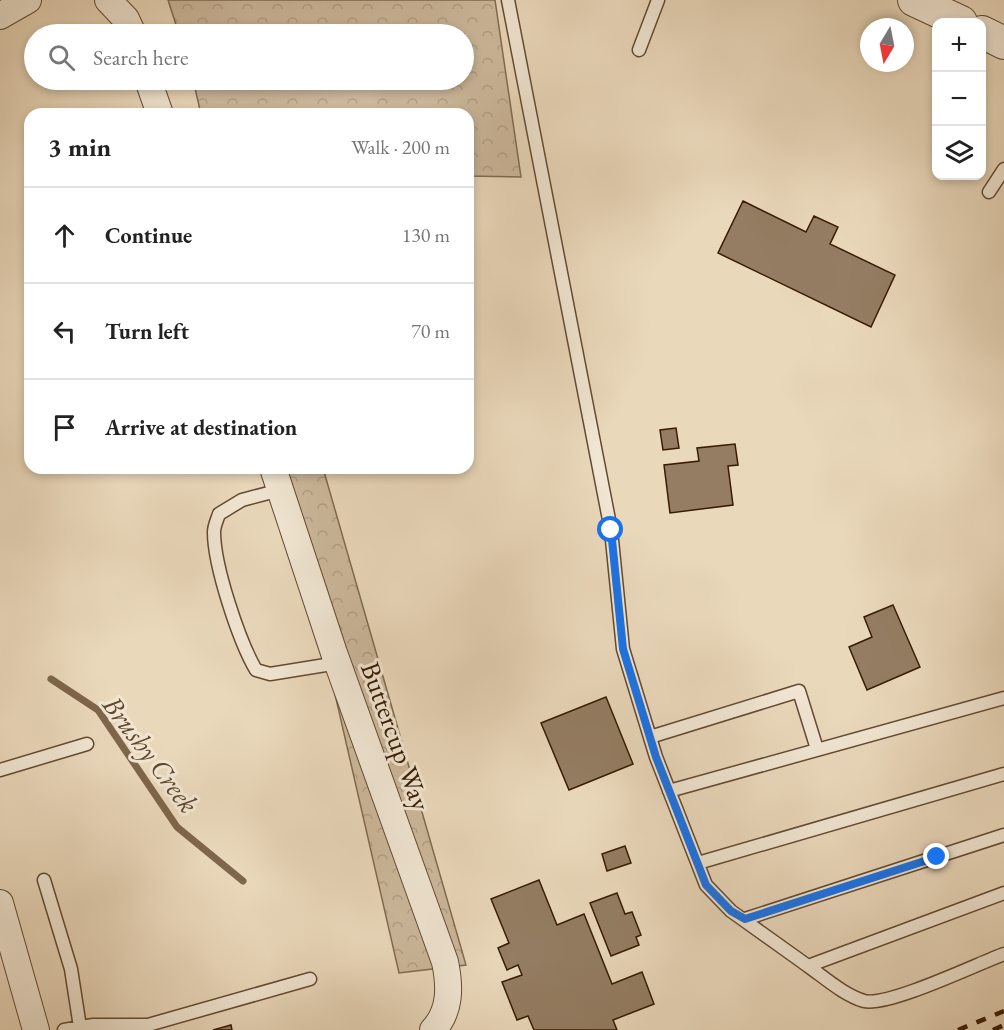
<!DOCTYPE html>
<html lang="en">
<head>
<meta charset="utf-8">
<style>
  body { margin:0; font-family:"EB Garamond",serif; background:#f6f6f6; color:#222 }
  .controls { position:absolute; right:18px; top:18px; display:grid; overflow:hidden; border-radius:12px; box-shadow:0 3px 9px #0003 }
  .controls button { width:54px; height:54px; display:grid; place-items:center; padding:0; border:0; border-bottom:2px solid #e0e0e0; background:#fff; color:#222; font:30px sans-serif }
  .compass { position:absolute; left:860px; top:18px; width:54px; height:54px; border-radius:50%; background:#fff; box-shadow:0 3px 9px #0003; rotate:190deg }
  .stop { position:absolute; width:18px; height:18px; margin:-14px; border:4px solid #1a73e8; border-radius:50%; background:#fff }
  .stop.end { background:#1a73e8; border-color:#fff; box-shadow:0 2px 6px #0008 }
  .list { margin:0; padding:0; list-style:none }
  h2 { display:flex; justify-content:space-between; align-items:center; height:78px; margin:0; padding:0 24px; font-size:26px }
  h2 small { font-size:20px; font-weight:400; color:#767676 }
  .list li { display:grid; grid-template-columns:39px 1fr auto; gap:18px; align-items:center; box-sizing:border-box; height:96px; padding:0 24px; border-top:2px solid #e0e0e0 }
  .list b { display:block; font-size:22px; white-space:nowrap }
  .list em { font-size:20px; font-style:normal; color:#767676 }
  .icon { flex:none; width:33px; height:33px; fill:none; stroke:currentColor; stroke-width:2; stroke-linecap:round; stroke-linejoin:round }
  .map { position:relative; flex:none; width:1004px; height:1030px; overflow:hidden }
  .search { position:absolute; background:#fff; box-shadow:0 3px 9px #0003; left:24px; top:24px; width:450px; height:66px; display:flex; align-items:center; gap:15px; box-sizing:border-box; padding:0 21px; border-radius:33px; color:#767676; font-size:22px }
  .panel { position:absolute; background:#fff; box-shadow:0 3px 9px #0003; left:24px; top:108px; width:450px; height:366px; border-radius:18px }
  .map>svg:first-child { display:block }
</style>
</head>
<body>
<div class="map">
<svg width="1004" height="1030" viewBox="0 0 1004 1030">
  <defs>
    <pattern id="forest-crowns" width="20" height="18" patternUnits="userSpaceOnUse" patternTransform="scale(1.5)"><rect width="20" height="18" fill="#ccb89c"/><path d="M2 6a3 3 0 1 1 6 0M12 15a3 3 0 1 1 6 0" fill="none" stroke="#b09e85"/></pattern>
  </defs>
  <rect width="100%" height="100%" fill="#ead8bb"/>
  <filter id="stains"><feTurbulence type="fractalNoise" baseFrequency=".00333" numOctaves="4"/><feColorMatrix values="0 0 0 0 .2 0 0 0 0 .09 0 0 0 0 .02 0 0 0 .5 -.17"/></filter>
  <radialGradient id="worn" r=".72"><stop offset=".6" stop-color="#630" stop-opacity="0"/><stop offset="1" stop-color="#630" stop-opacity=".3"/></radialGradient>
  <!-- forest -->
  <path fill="url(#forest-crowns)" stroke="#826a50" stroke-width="1.5" d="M168 0H495L521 177 468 176V114H201L193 80H464V34H179Z
    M283 468H323L466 965 399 973Z"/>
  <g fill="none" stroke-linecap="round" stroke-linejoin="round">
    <!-- stream -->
    <path stroke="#7e664c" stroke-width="7" d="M51 679 98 710 177 827 243 881"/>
  </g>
  <!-- building -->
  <path fill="#947d63" stroke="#371b03" stroke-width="1.5" d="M743 201 806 232 814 216 838 227 830 244 895 275 871 327 718 253Z
    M676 428 679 448 663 450 660 430Z
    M735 444 738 465 728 466 733 505 670 513 664 465 699 461 697 448Z
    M893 605 920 667 867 690 849 647 872 637 864 617Z
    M606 697 633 764 569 790 541 723Z
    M625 846 631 863 607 871 602 854Z
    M539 880 557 925 584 914 612 984 642 972 654 1004 613 1020 617 1030H534L528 1016 517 1020 502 982 522 975 518 965 507 970 498 948 509 943 491 899Z
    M617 893 625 914 632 912 641 935 636 937 639 945 611 956 590 903Z
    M231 1025 232 1030H213Z"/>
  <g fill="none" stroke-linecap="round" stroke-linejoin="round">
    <!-- service casing -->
    <g stroke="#644a31" stroke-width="15">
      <path id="service" d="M508 0 611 530 623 649 656 757 706 885 731 911 808 966
        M639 50 658 0
        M989 192 1004 169
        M280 490 242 500 219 514C217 520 214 526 214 532 214 566 239 641 256 670L270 674 338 663
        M650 737 799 691 817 749
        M0 770 87 744
        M669 791 1004 698
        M698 863 1004 774
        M44 880 71 969 80 1027
        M1004 893 808 966C825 978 844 995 864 1001 888 1007 977 964 1004 954
        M745 919 1004 835
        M64 1030 93 1025H148L310 979"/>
    </g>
    <!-- minor casing -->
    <g stroke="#644a31" stroke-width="28">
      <path id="minor" d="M108 0 126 19 133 34
        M0 16 28 0
        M148 80 160 114
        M273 468 334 653 445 962C450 986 451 1011 433 1030
        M0 903 36 1030"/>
    </g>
    <!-- tertiary casing -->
    <g stroke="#644a31" stroke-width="34">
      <path id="tertiary" d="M914 0 961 22
        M982 32 1004 43"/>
    </g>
    <!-- service -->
    <use href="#service" stroke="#f1e6d3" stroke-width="12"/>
    <!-- minor -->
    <use href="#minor" stroke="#f1e6d3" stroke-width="26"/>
    <!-- tertiary -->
    <use href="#tertiary" stroke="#f1e6d3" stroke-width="32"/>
    <!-- rail -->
    <path stroke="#371b03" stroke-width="4.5" stroke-dasharray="10 10" stroke-linecap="butt" d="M958 1030 1004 1011
      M993 1030 1004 1025"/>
  </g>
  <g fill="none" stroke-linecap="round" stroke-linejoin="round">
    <!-- route -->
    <path stroke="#1a73e8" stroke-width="8" d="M611 530 623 649 656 757 706 885 731 911 745 919 937 857"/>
  </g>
  <g text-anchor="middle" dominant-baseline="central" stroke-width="6" stroke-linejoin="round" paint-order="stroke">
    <!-- street labels -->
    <g font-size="27" fill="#371b03" stroke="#f1e6d3">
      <text transform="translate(396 736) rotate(70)">Buttercup Way</text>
    </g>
    <!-- water labels -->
    <g font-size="28" font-style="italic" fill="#60472d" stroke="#f1e6d3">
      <text transform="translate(151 754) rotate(53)">Brushy Creek</text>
    </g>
  </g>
  <rect width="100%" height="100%" filter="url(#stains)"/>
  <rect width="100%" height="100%" fill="url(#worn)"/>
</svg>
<div class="controls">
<button>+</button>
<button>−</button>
<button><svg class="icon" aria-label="layers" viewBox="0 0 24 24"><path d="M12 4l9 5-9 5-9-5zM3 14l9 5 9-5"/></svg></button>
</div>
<svg class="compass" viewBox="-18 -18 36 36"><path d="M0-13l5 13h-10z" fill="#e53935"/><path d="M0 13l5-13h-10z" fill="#767676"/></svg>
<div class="stop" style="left:611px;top:530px"></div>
<div class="stop end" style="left:937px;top:857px"></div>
<div class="search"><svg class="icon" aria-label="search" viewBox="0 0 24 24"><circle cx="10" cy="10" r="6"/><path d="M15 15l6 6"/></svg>Search here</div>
<section class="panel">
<h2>3 min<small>Walk · 200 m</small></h2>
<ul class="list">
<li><svg class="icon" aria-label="ahead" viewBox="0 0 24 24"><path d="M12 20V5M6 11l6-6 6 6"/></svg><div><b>Continue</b></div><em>130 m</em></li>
<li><svg class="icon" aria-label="left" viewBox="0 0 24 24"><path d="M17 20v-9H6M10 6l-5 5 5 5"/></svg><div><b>Turn left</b></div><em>70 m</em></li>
<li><svg class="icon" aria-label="arrive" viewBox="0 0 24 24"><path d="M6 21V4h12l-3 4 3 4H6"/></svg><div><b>Arrive at destination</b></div></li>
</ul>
</section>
</div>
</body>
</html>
